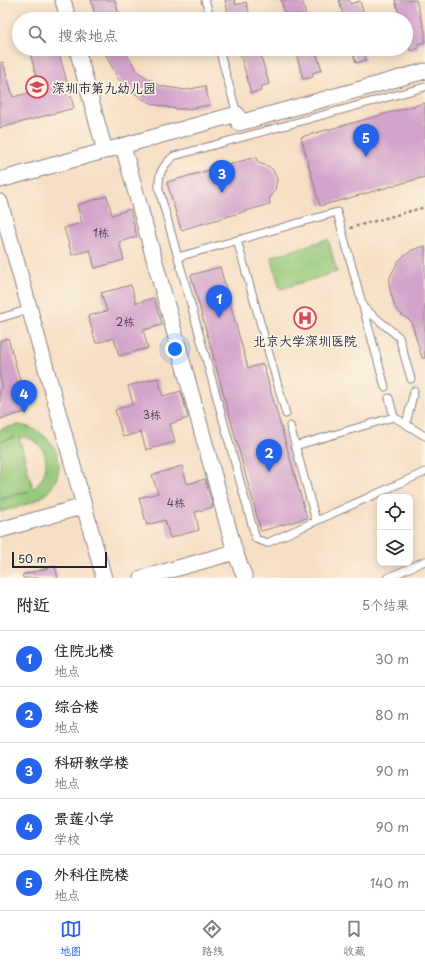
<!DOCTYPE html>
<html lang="zh">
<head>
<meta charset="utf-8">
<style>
  body { margin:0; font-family:"Playpen Sans","LXGW WenKai TC",sans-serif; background:#f7f7f7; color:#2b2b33 }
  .controls { position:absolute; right:12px; bottom:12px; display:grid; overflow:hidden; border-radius:8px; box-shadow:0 2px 10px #0003 }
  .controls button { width:36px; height:36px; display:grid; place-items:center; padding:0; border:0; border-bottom:1px solid #e1e1e2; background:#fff; color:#2b2b33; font:20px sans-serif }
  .scale { position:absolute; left:12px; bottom:10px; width:95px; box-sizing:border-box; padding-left:4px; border:2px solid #22223b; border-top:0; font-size:11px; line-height:14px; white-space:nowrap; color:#22223b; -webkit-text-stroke:3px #fcf5e5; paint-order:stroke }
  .you { position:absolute; left:175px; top:349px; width:14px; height:14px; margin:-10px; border:3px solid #fff; border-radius:50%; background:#1a73e8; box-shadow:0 0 0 6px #1a73e833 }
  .badge { display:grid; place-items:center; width:26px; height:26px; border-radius:50%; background:#2563eb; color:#fff; font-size:13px; font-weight:700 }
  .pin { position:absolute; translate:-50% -33px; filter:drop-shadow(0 1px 2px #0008) }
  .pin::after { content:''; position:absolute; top:21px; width:14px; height:12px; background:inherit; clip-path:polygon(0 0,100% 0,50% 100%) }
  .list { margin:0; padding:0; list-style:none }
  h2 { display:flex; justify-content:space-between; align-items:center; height:52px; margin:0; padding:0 16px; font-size:17px }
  h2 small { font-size:13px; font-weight:400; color:#7c7c81 }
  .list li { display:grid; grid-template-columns:26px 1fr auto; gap:12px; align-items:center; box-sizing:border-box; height:56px; padding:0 16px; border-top:1px solid #e1e1e2 }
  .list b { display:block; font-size:15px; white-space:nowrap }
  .list p { margin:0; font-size:13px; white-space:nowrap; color:#7c7c81 }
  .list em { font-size:13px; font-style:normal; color:#7c7c81 }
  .icon { flex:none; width:22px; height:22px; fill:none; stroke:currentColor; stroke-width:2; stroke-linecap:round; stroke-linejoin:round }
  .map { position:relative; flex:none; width:425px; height:578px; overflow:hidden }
  .search { position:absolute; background:#fff; box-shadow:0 2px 10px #0003; left:12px; right:12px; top:12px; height:44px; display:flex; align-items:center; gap:10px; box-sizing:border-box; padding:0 14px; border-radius:22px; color:#7c7c81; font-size:15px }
  .sheet { height:332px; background:#fff }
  nav { display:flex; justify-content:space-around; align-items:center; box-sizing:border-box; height:56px; border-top:1px solid #e1e1e2; background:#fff; font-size:11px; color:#7c7c81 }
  nav a { display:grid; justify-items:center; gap:2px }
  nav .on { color:#2563eb }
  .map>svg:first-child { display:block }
</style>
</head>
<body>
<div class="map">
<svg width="425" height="578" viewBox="0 0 425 578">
  <rect width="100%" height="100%" fill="#fcf5e5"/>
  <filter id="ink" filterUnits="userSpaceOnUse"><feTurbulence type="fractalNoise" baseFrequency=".025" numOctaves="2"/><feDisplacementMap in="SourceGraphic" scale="8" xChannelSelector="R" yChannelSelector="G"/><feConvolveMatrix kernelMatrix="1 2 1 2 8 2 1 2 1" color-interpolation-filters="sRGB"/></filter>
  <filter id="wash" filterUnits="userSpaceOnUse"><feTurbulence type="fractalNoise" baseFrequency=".012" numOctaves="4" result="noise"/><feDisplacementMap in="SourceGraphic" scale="16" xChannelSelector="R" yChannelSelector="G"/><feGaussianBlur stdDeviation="0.9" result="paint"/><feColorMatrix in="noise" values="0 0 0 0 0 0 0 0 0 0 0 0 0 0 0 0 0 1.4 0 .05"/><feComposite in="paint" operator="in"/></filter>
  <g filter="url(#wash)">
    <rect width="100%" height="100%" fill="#f6dfc4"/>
    <!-- green -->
    <path fill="#94c778" stroke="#5b745a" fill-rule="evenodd" d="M328 239 337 272 280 289 271 257Z
      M18 425C52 429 73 464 48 492 36 504 16 507 0 512V500L29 491 0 499V442L15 437 0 441V429ZM19 437C48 436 55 472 33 489Z"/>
    <g id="blocks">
      <!-- building -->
      <path fill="#d3a3cb" d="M91 0H115L120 19H96Z
        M225 0H235L236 5 246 2 251 19H230Z
        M281 0H302L307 19H286Z
        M339 0H349L350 4 360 1 365 19H344Z
        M395 0H416L425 32V42L418 44 419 48 410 51 406 38V19H401Z
        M29 49H58L74 108 0 128V63L3 62 13 97 40 90Z
        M103 49H123L138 72 160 86 186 90 205 86 210 105 187 109H176L153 104 143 99 124 86 117 77Z
        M239 49H259L269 84 260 87 261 91 251 93Z
        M295 49H315L322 70 312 73 313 77 303 79Z
        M352 49H363L366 60 356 63Z
        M425 103V177L320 206 301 137Z
        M256 157 258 163 268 166 273 170 277 179 275 191 269 199 270 204 181 230 167 182Z
        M107 196 112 215 130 209 137 237 119 242 124 260 95 268 90 250 72 255 64 228 82 223 77 205Z
        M425 246V358H422L411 321 402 315 395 307 389 287 390 277 399 260 412 250Z
        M220 267 248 368 263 364 307 518 261 531 191 275Z
        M131 285 136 303 154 298 162 325 143 330 148 348 119 356 114 338 96 343 88 316 107 311 101 293Z
        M8 338 29 411 0 419V389L3 388 0 378V341Z
        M158 378 163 396 181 391 188 418 170 424 175 442 146 450 141 432 123 437 115 410 133 404 128 386Z
        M182 466 187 484 205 479 213 507 195 512 199 530 170 538 165 520 147 525 139 498 158 493 152 475Z
        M55 566 58 578H23L22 575Z"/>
    </g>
  </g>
  <g filter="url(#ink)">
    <use href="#blocks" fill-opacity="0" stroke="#8c8080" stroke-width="1"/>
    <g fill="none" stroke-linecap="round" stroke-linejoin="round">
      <!-- lane casing -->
      <g stroke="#8c8080" stroke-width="9">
        <path id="lane" d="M205 0 211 19
          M219 49 237 114
          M425 87 174 156C162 166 158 174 159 189L256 539 267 543 425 472
          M237 240 286 414
          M178 257 337 212 385 387
          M364 308 399 337 411 379
          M0 318 30 309
          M389 398 394 417
          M406 424 414 391
          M290 426 316 521
          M295 446 394 417 425 436
          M387 578 425 561"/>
      </g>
      <!-- street casing -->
      <g stroke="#8c8080" stroke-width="17">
        <path id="street" d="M63 0 68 19
          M77 49 105 151
          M123 146 235 552 245 578
          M0 180 237 114 239 123 425 71
          M0 202 104 578
          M0 530 84 506
          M142 578 235 552"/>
      </g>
      <!-- path -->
      <path stroke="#8c8080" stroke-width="2.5" stroke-dasharray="3 3" stroke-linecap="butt" d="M350 228 425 207"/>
      <!-- lane -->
      <use href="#lane" stroke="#fff" stroke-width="7"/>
      <!-- street -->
      <use href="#street" stroke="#fff" stroke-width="15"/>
    </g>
  </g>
  <!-- icons -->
  <defs>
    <g id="school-ring" transform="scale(1.15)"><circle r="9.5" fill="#fcf5e5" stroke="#d1495b" stroke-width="1.5"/><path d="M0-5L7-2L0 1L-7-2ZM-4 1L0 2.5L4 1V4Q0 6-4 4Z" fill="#d1495b"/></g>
    <g id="hospital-ring" transform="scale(1.15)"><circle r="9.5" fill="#fcf5e5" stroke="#d1495b" stroke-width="1.5"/><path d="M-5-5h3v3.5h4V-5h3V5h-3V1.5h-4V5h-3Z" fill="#d1495b"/></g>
  </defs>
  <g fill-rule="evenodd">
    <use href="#school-ring" x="37" y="87"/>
    <use href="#hospital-ring" x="305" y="318"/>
  </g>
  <g text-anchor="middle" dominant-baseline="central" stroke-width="3.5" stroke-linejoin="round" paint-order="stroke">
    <!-- number labels -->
    <g font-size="11" fill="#4e425f">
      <text x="101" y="232">1栋</text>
      <text x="125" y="321">2栋</text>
      <text x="152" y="414">3栋</text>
      <text x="176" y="502">4栋</text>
    </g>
    <!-- poi labels -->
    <g font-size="13" fill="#22223b" stroke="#fcf5e5" text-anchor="start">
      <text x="52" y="87">深圳市第九幼儿园</text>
      <text x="305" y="340" text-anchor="middle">北京大学深圳医院</text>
    </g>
  </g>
</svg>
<div class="controls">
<button><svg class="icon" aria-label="locate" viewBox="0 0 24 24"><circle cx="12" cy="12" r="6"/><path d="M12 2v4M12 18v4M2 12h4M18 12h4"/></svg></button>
<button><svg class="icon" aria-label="layers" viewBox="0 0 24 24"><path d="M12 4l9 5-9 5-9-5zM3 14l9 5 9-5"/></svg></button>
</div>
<div class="scale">50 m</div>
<div class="you"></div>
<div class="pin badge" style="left:219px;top:318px">1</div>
<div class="pin badge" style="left:269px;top:472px">2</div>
<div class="pin badge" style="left:222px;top:193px">3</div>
<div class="pin badge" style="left:24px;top:413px">4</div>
<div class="pin badge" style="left:366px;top:157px">5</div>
<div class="search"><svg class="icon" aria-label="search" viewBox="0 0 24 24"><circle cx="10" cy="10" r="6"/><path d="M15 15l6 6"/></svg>搜索地点</div>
</div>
<section class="sheet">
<h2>附近<small>5个结果</small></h2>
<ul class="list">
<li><span class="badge">1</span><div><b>住院北楼</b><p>地点</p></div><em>30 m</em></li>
<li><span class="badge">2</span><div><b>综合楼</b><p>地点</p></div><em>80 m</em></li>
<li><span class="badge">3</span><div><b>科研教学楼</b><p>地点</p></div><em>90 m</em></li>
<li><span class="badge">4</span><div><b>景莲小学</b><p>学校</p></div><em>90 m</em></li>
<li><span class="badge">5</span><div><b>外科住院楼</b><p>地点</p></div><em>140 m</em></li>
</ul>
</section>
<nav>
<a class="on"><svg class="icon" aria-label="map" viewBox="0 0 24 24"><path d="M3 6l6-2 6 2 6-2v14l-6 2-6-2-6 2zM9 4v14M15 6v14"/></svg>地图</a>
<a><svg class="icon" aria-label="directions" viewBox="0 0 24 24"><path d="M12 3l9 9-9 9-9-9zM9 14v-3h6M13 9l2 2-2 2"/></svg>路线</a>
<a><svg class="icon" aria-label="saved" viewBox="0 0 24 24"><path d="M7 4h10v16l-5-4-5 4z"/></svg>收藏</a>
</nav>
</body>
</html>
